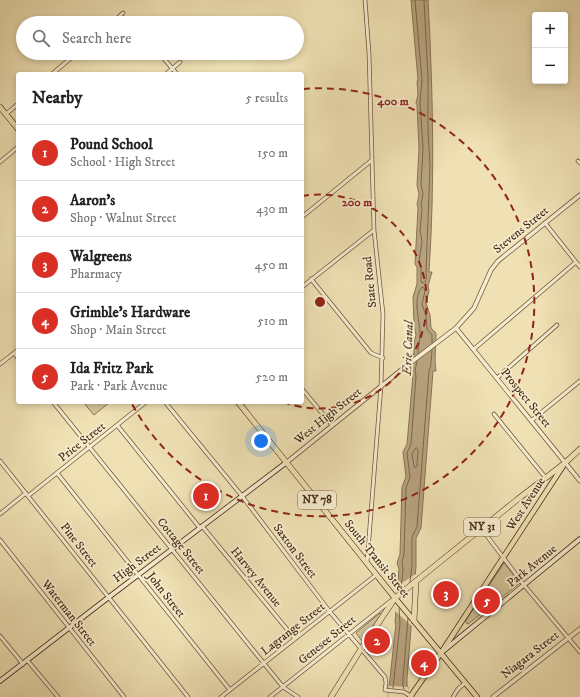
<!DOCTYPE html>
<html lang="en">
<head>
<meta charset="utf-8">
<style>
  body { margin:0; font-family:"IM FELL DW Pica",serif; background:#f6f6f6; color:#222 }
  .controls { position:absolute; right:12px; top:12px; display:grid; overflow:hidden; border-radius:4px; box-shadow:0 2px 6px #0003 }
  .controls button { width:36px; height:36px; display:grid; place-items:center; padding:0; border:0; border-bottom:1px solid #e0e0e0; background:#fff; color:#222; font:20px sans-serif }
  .you { position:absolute; left:261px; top:441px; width:14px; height:14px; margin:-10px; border:3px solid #fff; border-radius:50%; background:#1a73e8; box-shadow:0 0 0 6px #1a73e833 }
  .badge { display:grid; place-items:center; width:26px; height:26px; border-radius:50%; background:#d93025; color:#fff; font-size:13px; font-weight:700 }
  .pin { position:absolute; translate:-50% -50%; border:2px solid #fff; box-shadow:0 1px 4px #0006 }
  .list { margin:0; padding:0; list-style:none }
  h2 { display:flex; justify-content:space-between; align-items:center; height:52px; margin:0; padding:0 16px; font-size:17px }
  h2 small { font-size:13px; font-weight:400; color:#767676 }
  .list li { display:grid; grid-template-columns:26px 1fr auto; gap:12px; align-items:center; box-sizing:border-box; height:56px; padding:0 16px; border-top:1px solid #e0e0e0 }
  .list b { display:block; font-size:15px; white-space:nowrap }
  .list p { margin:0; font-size:13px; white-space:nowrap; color:#767676 }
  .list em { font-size:13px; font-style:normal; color:#767676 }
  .icon { flex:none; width:22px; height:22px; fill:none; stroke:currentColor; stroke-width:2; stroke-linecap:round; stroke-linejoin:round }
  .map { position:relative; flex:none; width:580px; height:697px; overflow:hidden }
  .search { position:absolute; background:#fff; box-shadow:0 2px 6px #0003; left:16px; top:16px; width:288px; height:44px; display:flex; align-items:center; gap:10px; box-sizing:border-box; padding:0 14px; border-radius:22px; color:#767676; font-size:15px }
  .panel { position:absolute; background:#fff; box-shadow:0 2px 6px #0003; left:16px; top:72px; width:288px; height:332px; border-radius:4px }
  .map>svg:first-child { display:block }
</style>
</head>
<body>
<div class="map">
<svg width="580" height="697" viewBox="0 0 580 697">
  <rect width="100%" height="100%" fill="#efe1b4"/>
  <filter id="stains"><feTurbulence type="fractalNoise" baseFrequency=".005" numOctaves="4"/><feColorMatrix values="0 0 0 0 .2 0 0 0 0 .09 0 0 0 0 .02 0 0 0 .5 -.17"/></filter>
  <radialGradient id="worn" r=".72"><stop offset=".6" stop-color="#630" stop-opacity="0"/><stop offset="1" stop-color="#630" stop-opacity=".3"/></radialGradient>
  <!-- green -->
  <path fill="#d2c299" stroke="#8c7657" d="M83 402H110L94 415Z
    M504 563 520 583 468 624 466 623V620Z
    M380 613 381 615 362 641 356 633Z"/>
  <!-- water -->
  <path fill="#b6a27e" stroke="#8a7254" d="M411 0H428C433 91 435 182 429 272H432L428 286 429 291 426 303 430 315 431 328 436 333C436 346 434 358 436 371H433L421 528 416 538V566L407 678V686L408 687 407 697H388L396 623H395L399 569 397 563 400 554 402 487 406 477 403 452 407 444 413 375H410L414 355V342L416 335 414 324 413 297 417 284V267L415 264 418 208 417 205 419 194 417 185 419 149 417 105 416 103 418 95 417 81 418 80Z"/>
  <!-- pier -->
  <path fill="#efe1b4" d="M416 574V576L413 627 395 611 397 586Z
    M389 686 408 687 409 697H388Z"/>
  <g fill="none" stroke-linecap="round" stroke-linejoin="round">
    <!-- shore -->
    <path stroke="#7e664a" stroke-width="1" d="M415 0 422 80 420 102 423 149 421 184 423 194 421 204 422 209 420 231 422 241 419 262 421 267V282L423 283C428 281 426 275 426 271L430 167 428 130V77L424 0
      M418 354C418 347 420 341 420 334 420 320 412 300 422 287L424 288 425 291 422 304 426 316 427 329 432 335V343
      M417 448 418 450 417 466 415 468 414 466 412 454 415 449Z
      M410 582 412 566V537L417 527 429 371C432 365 431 357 432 350
      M401 589 403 569 402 562 404 554 406 488 410 477 407 453 411 444 416 376 415 371 417 361
      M393 688 400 624 399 608
      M404 689 403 686V678L408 618"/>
    <!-- minor casing -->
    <g stroke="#71573d" stroke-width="4.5">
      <path id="minor" d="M365 0 369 53 374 230 383 314 381 386 367 563
        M112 23 123 13
        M159 53 177 74
        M52 74 77 53
        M166 74 180 62
        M6 114 18 104
        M578 161 580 163
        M0 162 18 147
        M302 217 372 160
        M545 223 580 267
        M311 279 371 353 383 358
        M302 287 374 230
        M474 349 576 262
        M14 353 18 358
        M0 364 18 350
        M497 378 557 325
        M302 389 332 425
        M53 402 283 687 298 697
        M165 402 242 496 330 612 385 677 386 683 385 690 404 692 412 697
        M494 414 545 477
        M532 420 580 381
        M117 425 200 528
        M0 461 188 697
        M57 473 230 690
        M28 496 146 402
        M0 514 26 493
        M202 526 295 639
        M481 528 524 585 580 652
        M0 540 124 697
        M0 636 23 664
        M27 660 58 697
        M221 697 376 575
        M270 697 392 600
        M453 697 458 689 465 683"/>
    </g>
    <!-- tertiary casing -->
    <g stroke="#71573d" stroke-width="5">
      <path id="tertiary" d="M456 328 580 481
        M287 462 405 367 456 328 474 308 491 270 498 261 580 195
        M493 697 580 629"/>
    </g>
    <!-- secondary casing -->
    <g stroke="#472915" stroke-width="5.5">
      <path id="secondary" d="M442 652 580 539
        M0 681 109 597 287 462"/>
    </g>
    <!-- primary casing -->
    <g stroke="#472915" stroke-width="6">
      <path id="primary" d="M395 598 477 697
        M410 697 441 653 563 466"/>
    </g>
    <!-- trunk casing -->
    <g stroke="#472915" stroke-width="6">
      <path id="trunk" d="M0 107 18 129
        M238 402 395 598
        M414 621 416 581
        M331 697 361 649 395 598 518 499 565 463 580 449"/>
    </g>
    <!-- minor -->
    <use href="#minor" stroke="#f5ecce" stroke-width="3"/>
    <!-- tertiary -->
    <use href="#tertiary" stroke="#f5ecce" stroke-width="3.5"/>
    <!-- secondary -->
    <use href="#secondary" stroke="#f5ecce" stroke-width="4"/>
    <!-- primary -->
    <use href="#primary" stroke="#efe1b4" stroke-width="4.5"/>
    <!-- trunk -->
    <use href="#trunk" stroke="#efe1b4" stroke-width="5"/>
  </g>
  <!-- distance rings -->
  <g fill="none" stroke="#8f2418" stroke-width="2" stroke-dasharray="7 5">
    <path d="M302 196A107 107 0 1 1 283 402"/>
    <path d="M303 89A214 214 0 1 1 131 402"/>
  </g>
  <g text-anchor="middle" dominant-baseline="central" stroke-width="3.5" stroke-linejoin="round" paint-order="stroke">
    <!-- shield labels -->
    <g fill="#f5ecce" stroke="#7b644c" stroke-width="1">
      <rect x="298" y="491" width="38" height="18" rx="3"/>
      <rect x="464" y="518" width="36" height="18" rx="3"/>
    </g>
    <g font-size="11" font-weight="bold" fill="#472915">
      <text x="317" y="500">NY 78</text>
      <text x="482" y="527">NY 31</text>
    </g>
    <!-- street labels -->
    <g font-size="12" fill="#472915" stroke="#f5ecce">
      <text transform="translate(521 230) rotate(-39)">Stevens Street</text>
      <text transform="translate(370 282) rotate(-96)">State Road</text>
      <text transform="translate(526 398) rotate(51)">Prospect Street</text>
      <text transform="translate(328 416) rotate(-39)">West High Street</text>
      <text transform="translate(82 442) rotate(-38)">Price Street</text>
      <text transform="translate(526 504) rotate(-57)">West Avenue</text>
      <text transform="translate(79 545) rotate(52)">Pine Street</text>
      <text transform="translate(181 546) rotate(51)">Cottage Street</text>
      <text transform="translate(295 551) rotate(53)">Saxton Street</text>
      <text transform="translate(377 559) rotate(51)">South Transit Street</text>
      <text transform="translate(137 563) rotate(-37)">High Street</text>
      <text transform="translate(532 566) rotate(-39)">Park Avenue</text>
      <text transform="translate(256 577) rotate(51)">Harvey Avenue</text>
      <text transform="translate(166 595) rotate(52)">John Street</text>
      <text transform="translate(69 613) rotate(52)">Waterman Street</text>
      <text transform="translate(293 629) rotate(-38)">Lagrange Street</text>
      <text transform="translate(327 640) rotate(-39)">Genesee Street</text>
      <text transform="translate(530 655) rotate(-38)">Niagara Street</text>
    </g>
    <!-- water labels -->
    <g font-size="13" font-style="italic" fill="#684d34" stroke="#f5ecce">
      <text transform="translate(408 348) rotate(-88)">Erie Canal</text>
    </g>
  </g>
  <circle cx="320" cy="302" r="6" fill="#8f2418" stroke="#f5ecce" stroke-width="2"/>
  <g font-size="12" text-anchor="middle" font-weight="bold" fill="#8f2418" stroke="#f5ecce" stroke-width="3.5" stroke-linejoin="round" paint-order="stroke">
    <text x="393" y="105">400 m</text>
    <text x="357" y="206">200 m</text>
  </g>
  <rect width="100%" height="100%" filter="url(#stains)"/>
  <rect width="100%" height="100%" fill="url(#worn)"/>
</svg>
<div class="controls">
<button>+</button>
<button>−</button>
</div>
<div class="you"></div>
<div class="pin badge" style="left:206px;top:496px">1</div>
<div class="pin badge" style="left:377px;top:641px">2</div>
<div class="pin badge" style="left:446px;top:594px">3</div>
<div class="pin badge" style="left:424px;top:663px">4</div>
<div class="pin badge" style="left:487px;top:601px">5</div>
<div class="search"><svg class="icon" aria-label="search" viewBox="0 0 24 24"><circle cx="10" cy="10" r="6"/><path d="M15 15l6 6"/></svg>Search here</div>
<section class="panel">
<h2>Nearby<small>5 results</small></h2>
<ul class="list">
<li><span class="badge">1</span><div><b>Pound School</b><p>School · High Street</p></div><em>150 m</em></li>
<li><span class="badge">2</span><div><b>Aaron's</b><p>Shop · Walnut Street</p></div><em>430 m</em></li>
<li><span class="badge">3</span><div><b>Walgreens</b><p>Pharmacy</p></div><em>450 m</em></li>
<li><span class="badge">4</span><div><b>Grimble's Hardware</b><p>Shop · Main Street</p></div><em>510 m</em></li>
<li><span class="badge">5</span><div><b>Ida Fritz Park</b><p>Park · Park Avenue</p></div><em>520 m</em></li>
</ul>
</section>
</div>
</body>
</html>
